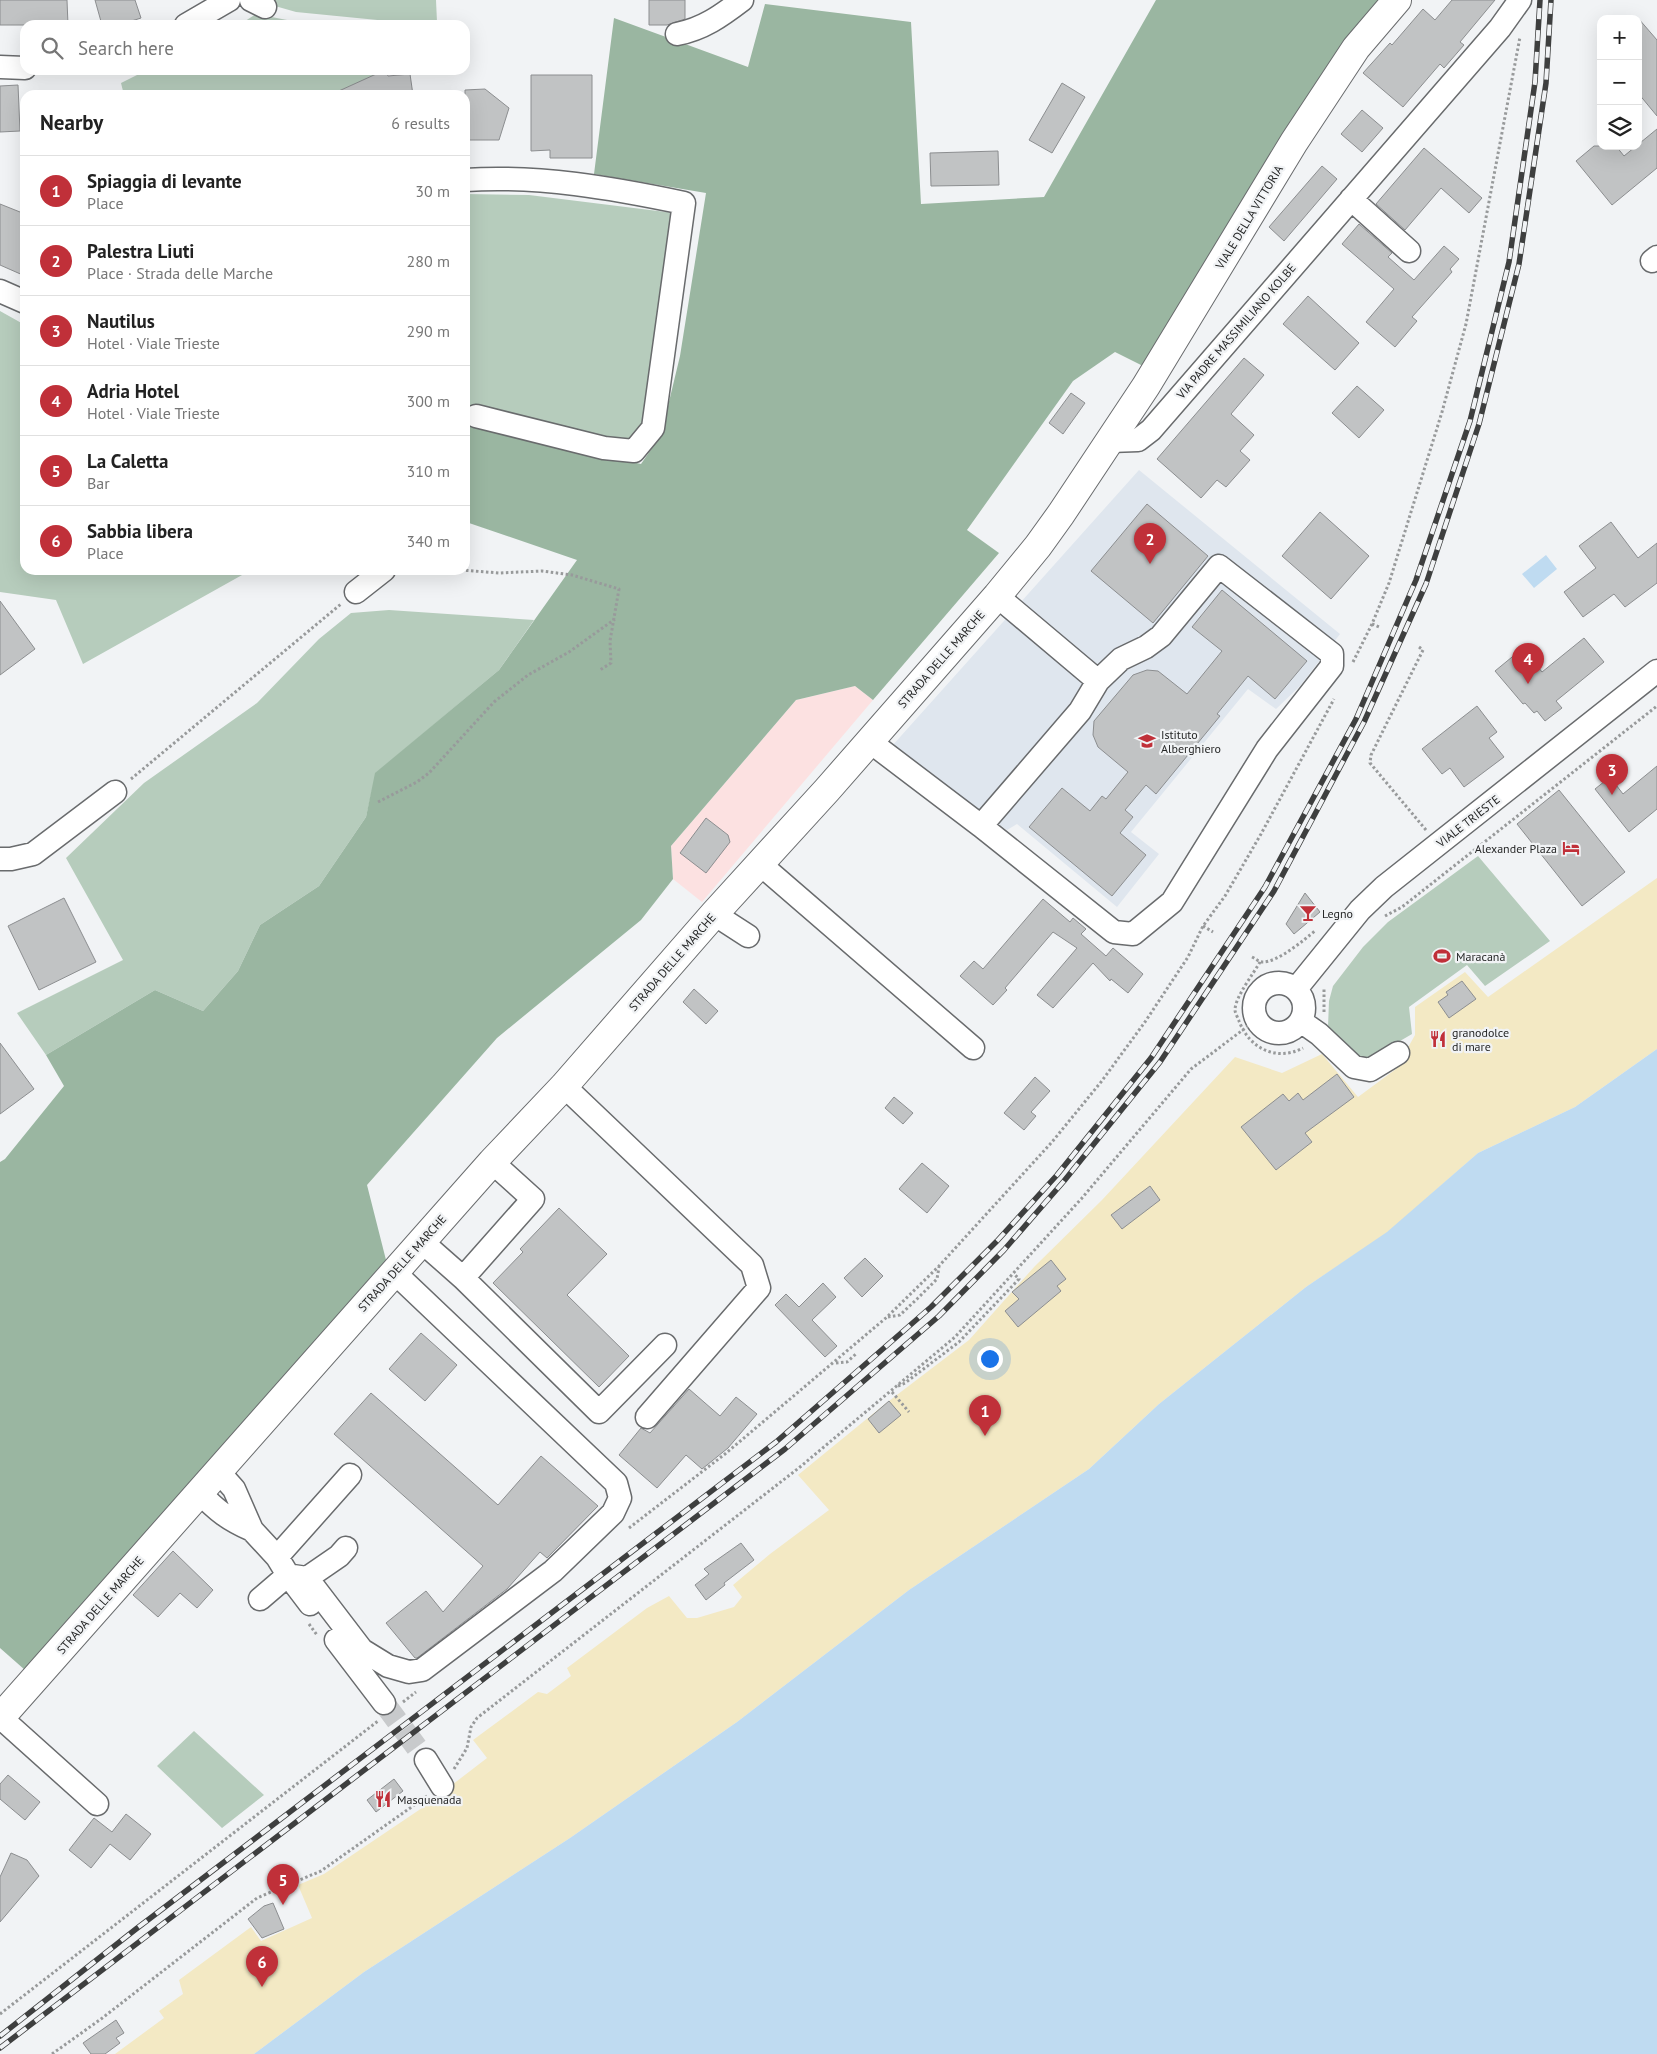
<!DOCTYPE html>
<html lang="en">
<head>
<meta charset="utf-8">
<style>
  body { margin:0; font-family:"PT Sans",sans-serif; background:#f6f6f6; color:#222 }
  .controls { position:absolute; right:15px; top:15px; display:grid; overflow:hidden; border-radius:10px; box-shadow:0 5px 20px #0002 }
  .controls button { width:45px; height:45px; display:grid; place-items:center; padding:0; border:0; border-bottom:1px solid #e0e0e0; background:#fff; color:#222; font:25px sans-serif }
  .you { position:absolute; left:989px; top:1358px; width:18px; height:18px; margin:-12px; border:4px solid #fff; border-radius:50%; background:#1a73e8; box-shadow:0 0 0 8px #1a73e833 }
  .badge { display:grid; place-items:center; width:32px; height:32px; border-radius:50%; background:#c03039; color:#fff; font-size:16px; font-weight:700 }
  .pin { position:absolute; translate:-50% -41px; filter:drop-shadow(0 1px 2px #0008) }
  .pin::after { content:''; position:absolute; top:26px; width:18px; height:15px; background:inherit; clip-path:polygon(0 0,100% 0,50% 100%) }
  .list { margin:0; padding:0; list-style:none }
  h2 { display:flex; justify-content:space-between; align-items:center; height:65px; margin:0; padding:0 20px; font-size:21px }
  h2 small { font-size:16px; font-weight:400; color:#767676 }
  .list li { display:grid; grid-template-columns:32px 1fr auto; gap:15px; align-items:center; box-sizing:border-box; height:70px; padding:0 20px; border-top:1px solid #e0e0e0 }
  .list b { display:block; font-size:19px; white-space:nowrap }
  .list p { margin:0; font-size:16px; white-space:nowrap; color:#767676 }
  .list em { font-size:16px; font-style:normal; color:#767676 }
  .icon { flex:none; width:28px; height:28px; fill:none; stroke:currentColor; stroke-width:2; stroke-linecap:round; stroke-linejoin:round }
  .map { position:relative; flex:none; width:1657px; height:2054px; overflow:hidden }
  .search { position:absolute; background:#fff; box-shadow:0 5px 20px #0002; left:20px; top:20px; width:450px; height:55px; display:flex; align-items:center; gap:12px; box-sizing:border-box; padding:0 18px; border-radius:15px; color:#767676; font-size:19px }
  .panel { position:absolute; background:#fff; box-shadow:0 5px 20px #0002; left:20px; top:90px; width:450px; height:485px; border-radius:15px }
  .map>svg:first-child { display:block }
</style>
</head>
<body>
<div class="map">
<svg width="1657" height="2054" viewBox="0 0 1657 2054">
  <rect width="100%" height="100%" fill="#f1f3f5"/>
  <!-- commercial -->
  <path fill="#fce1e1" d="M855 686 873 700 702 902 673 879 671 846 796 700Z"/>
  <!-- built -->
  <path fill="#dfe6ee" d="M1139 470 1340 634 1300 686 1276 709 1248 689 1131 832 1159 854 1117 907 1017 824 1007 830 949 790 892 746Z"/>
  <!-- green -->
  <path fill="#b6ccbc" d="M273 0H436L437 22 418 24 296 12 268 4Z
    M256 14 313 25H239Z
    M147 70H386L339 91 340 95H124L121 83Z
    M465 194 529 195 674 213 668 232 649 411 629 462 465 423Z
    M0 311 25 325V570H251L83 664 56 600 0 592Z
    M389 610 534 620 499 670 376 773 366 817 319 886 260 925 238 971 203 1011 155 990 46 1055 17 1013 123 960 66 858 144 783 257 703 319 639 351 613Z
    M1478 856 1550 941 1485 986 1467 965 1409 1007 1412 1034 1371 1058H1358L1328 1027 1329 1001 1333 986 1363 947 1388 922Z
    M194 1731 264 1795 222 1828 157 1766Z"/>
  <!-- forest -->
  <path fill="#9ab6a1" d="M1156 0H1379L1345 39 1282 134 1143 366 1115 352 1073 381 967 530 999 553 873 700 855 686 796 700 671 846 673 879 641 920 497 1038 367 1185 386 1260 25 1670 0 1648V1162L5 1159 64 1086 46 1055 155 990 203 1011 238 971 260 925 319 886 366 817 375 773 499 670 577 560 469 523H465V423L641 464 661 435 680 356 706 193 594 174 614 18 748 67 765 4 911 22 921 204 1044 197Z"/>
  <!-- sand -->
  <path fill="#f3e9c4" d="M1657 878V1049L1575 1107 1478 1153 1387 1233 1306 1287 1159 1404 1089 1469 909 1590 737 1722 570 1838 364 1972 254 2054H115L164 2018 159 2011 183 1994 179 1980 251 1927 261 1941 312 1918 298 1885 324 1874 422 1808 487 1758 473 1740 538 1692 547 1694 571 1676 567 1668 647 1608 669 1596 687 1618H697L734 1607 742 1597 733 1585 770 1554 829 1510 798 1475 885 1404 969 1340 1035 1266 1102 1200 1235 1057 1282 1073 1322 1054 1358 1097 1396 1069 1415 1035V1007L1465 972 1488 997Z"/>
  <!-- water -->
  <path fill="#bfdbf1" d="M1546 555 1557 569 1534 588 1522 574Z
    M1657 1049V2054H254L364 1972 570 1838 737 1722 909 1590 1089 1469 1159 1404 1306 1287 1387 1232 1478 1153 1575 1107Z"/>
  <!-- building -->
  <path fill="#c1c3c4" stroke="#8c8e90" d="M0 0H67L68 25H0Z
    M95 0H135L141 18 119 25H102Z
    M649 0H685V19L667 25H649Z
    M1452 0H1495L1460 42 1464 45 1444 68 1440 64 1403 107 1363 73 1390 43 1392 45 1423 9 1435 20Z
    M1638 18 1657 40V116L1638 93Z
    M385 70 388 76 410 74 413 95H330Z
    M531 75H592V158H550V150L531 151Z
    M1062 83 1085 97 1052 153 1029 140Z
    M18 85 20 131 0 132V86Z
    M485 89 509 108 499 140H465V90Z
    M1362 110 1383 128 1362 152 1341 134Z
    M1657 129V168L1612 205 1576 161 1594 146H1616L1624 156Z
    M1424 148 1482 198 1469 213 1441 188 1405 230 1376 204Z
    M998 151 999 185 931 186 930 153Z
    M1322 166 1337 179 1284 241 1269 227Z
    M0 204 25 214V276L0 265Z
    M1359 224 1392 253 1388 257 1414 280 1444 246 1459 259 1450 269 1452 272 1412 317 1417 321 1395 347 1366 322 1394 289 1342 244Z
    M1308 296 1359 343 1335 370 1283 324Z
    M1244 358 1264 375 1231 414 1254 435 1240 451 1250 460 1226 487 1217 480 1201 498 1157 459Z
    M1357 386 1384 410 1359 438 1332 413Z
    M1071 393 1085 403 1063 434 1049 423Z
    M1147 504 1208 556 1153 623 1091 571Z
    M1320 512 1369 556 1331 599 1282 556Z
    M1611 522 1638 558 1657 543V583L1625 607 1614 594 1583 617 1564 592 1596 568 1579 546Z
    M1222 590 1307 661 1275 699 1248 676 1217 714 1220 716 1156 794 1146 785 1125 810 1133 817 1120 833 1146 855 1112 896 1029 827 1062 788 1090 811 1102 796 1106 799 1128 772 1098 747 1093 735 1094 721 1133 675 1147 670 1158 671 1187 694 1222 651 1192 627Z
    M0 601 35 649 0 675Z
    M1584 638 1604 662 1556 701 1562 708 1545 721 1537 711 1534 713 1525 703 1523 704 1495 671 1523 648 1542 672Z
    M1477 706 1497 732 1489 738 1504 757 1464 787 1450 768 1442 774 1422 749Z
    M1657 766V809L1629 832 1595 789 1610 777 1623 794Z
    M1559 790 1625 872 1582 906 1517 824Z
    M706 818 728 835 730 842 706 873 680 853Z
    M1305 893 1320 912 1294 934 1286 924Z
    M64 898 96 962 39 990 8 926Z
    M1043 899 1070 922 1073 918 1086 929 1081 934 1106 956 1113 948 1143 974 1128 993 1111 979 1110 981 1093 963 1053 1008 1037 995 1077 948 1053 932 1005 988 1007 990 993 1005 960 976 974 961 983 969Z
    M1462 981 1476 999 1449 1018 1438 1002 1448 995 1446 992Z
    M694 989 718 1011 706 1024 683 1002Z
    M0 1043 34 1089 0 1114Z
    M1337 1074 1354 1097 1305 1133 1312 1142 1276 1170 1241 1127 1283 1094 1289 1101 1298 1093 1303 1100Z
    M1035 1077 1050 1091 1031 1112 1036 1116 1024 1130 1004 1113Z
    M894 1097 913 1113 903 1124 885 1108Z
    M922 1163 949 1186 927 1213 899 1189Z
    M1150 1186 1160 1200 1122 1229 1111 1215Z
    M559 1208 607 1254 567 1295 629 1356 599 1387 493 1283 523 1252 520 1249Z
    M865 1258 883 1276 862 1297 844 1278Z
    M1051 1260 1066 1279 1057 1286 1061 1291 1018 1327 1005 1311 1019 1299 1012 1292Z
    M823 1283 836 1297 812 1320 837 1346 825 1357 775 1305 786 1294 799 1307Z
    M421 1333 457 1365 425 1401 389 1369Z
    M689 1389 720 1416 736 1397 757 1414 728 1448 702 1469 686 1455 657 1488 619 1455 641 1428 650 1433Z
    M371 1393 498 1505 541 1456 598 1506 547 1558 540 1552 507 1589 417 1658H415L386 1623 426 1591 443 1612 483 1566 334 1434Z
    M889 1401 901 1415 879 1433 868 1419Z
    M741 1543 754 1560 724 1583 725 1585 706 1600 695 1585 709 1574 704 1569Z
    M173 1551 213 1590 197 1608 180 1593 158 1617 133 1595Z
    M8 1775 40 1802 25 1820 0 1799V1784Z
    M394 1779 403 1791 376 1812 367 1800Z
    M126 1814 151 1834 130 1860 110 1844 91 1868 69 1850 94 1818 112 1832Z
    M11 1853 27 1860 39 1876 0 1922V1877Z
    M273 1903 284 1929 262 1938 248 1919 264 1906Z
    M116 2020 124 2033 116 2038 120 2043 105 2054H91L83 2043Z"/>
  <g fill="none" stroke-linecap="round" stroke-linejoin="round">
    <!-- minor-tunnel -->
    <path stroke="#c8cacc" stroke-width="22" stroke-dasharray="22 11" stroke-linecap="butt" d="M384 1703 426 1760"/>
    <!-- minor casing -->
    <g stroke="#696b6d" stroke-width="25">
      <path id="minor" d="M251 0 265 7
        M186 25 229 0
        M677 34C703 29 721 16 742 0
        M0 67 25 68
        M465 180C539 175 612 188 684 203L653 428 634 451 604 448 476 416
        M1351 199 1409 251
        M1652 261 1657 257
        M0 291 25 302
        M1110 441 1138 440 1151 430 1500 28 1520 0
        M356 592 384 570
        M997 596 1098 681
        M869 741 981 826 1114 932 1133 934 1172 902 1267 749 1332 666V654L1219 566 1161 636 1146 647 1121 659 1098 681 1080 711 981 826
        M0 859H11L33 854 115 792
        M760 864 973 1048
        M714 914 748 936
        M1254 1008a25 25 0 1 1 50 0a25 25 0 1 1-50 0Z
        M1296 989 1360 910 1384 887 1657 671
        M1302 1022 1319 1034 1354 1067 1370 1070 1398 1053
        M564 1086 752 1265 759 1288 647 1417
        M421 1241 463 1278 599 1412 665 1345
        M463 1278 533 1199 492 1162
        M218 1471 234 1489 252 1530 277 1557 288 1575 310 1604
        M199 1492C217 1511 229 1520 252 1530
        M277 1557 350 1475
        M293 1576 307 1578 339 1556 346 1548
        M307 1578 362 1650 388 1666 409 1672 422 1670 553 1571 613 1513 620 1498 616 1483 394 1272
        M260 1599 288 1575
        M336 1640 384 1703
        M0 1717 97 1804
        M426 1760 442 1786"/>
    </g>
    <!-- major casing -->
    <g stroke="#696b6d" stroke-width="30">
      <path id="major" d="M0 1718 492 1162 564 1086 714 914 827 790 997 596 1038 546 1061 514 1146 386 1294 142 1356 48 1397 0"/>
    </g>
    <!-- path -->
    <path stroke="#989a9b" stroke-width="3" stroke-dasharray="2.5 2.5" stroke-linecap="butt" d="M461 570 499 573 542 571 572 575 619 589 610 641 611 663 600 670
      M1372 624 1379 627
      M1419 647 1423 650 1371 755 1370 763 1426 830
      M1353 662 1372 624 1389 583 1442 412 1466 324 1520 37
      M131 779 341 604
      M378 802 417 782 429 773 494 702 528 675 569 652 615 619
      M1385 916 1402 907 1657 706
      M1203 926 1213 932
      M1252 957C1256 959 1259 962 1263 962 1278 962 1304 940 1316 930
      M1260 962C1254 973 1235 997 1235 1010 1235 1013 1238 1018 1239 1021 1249 1048 1276 1062 1303 1048
      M1324 1012V989
      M888 1317 900 1315 918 1298 937 1279 939 1267
      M836 1363 847 1362 857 1353
      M898 1386 905 1383 959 1342 1019 1279 1014 1274
      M892 1392 909 1412
      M629 1528 725 1454 887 1317 939 1266 1052 1142 1101 1082 1145 1022 1188 957 1203 926 1225 896 1261 834 1334 699
      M309 1624 317 1635
      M403 1702 416 1692
      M454 1769 467 1748 471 1727 477 1718 800 1467 955 1337 1082 1198 1191 1069 1256 1020
      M0 2014 378 1721
      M52 2054 101 2019 257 1898 321 1871 427 1796"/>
    <!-- minor -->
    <use href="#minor" stroke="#fff" stroke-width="22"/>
    <!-- major -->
    <use href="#major" stroke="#fff" stroke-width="28"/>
    <!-- rail casing -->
    <g stroke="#3e3f3f" stroke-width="5.5">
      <path id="rail" d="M0 2036 136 1929 776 1442 931 1307 997 1241 1057 1175 1151 1058 1265 887 1356 719 1416 580 1470 421 1509 262 1535 82 1540 0
        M0 2048 785 1449 939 1316 1004 1250 1064 1181 1160 1062 1274 891 1364 722 1426 584 1479 424 1519 264 1546 83 1551 0"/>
    </g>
    <!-- rail -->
    <use href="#rail" stroke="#f1f3f5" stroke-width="4" stroke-dasharray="11" stroke-linecap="butt"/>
  </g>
  <!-- icons -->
  <defs>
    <g id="school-bare" transform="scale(1.35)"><path d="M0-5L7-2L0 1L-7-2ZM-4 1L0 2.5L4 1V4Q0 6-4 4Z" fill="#c03039" stroke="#f1f3f5" stroke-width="2.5" paint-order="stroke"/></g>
    <g id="hotel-bare" transform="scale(1.35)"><path d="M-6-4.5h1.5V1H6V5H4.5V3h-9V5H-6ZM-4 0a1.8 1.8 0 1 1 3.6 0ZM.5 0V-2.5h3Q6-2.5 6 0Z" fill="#c03039" stroke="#f1f3f5" stroke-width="2.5" paint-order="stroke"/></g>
    <g id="bar-bare" transform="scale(1.35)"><path d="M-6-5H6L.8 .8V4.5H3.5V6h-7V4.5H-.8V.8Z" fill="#c03039" stroke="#f1f3f5" stroke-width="2.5" paint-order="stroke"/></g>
    <g id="stadium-bare" transform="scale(1.35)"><path d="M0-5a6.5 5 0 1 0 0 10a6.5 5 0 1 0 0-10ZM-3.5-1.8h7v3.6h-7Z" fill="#c03039" stroke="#f1f3f5" stroke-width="2.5" paint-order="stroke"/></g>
    <g id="restaurant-bare" transform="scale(1.35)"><path d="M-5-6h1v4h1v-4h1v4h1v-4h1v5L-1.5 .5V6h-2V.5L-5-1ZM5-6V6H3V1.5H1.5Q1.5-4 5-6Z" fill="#c03039" stroke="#f1f3f5" stroke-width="2.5" paint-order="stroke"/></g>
  </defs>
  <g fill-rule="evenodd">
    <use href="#school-bare" x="1147" y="741"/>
    <use href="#hotel-bare" x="1571" y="848"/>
    <use href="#bar-bare" x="1308" y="913"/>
    <use href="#stadium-bare" x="1442" y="956"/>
    <use href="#restaurant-bare" x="1438" y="1039"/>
    <use href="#restaurant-bare" x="383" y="1799"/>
  </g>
  <g text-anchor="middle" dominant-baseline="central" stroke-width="4.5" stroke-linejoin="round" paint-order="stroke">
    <!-- street labels -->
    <g font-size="12" fill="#262727" stroke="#f1f3f5">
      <text transform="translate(1249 217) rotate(-59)">VIALE DELLA VITTORIA</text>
      <text transform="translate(1236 331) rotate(-49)">VIA PADRE MASSIMILIANO KOLBE</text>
      <text transform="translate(941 659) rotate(-49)">STRADA DELLE MARCHE</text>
      <text transform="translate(1468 821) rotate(-38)">VIALE TRIESTE</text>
      <text transform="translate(672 962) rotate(-49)">STRADA DELLE MARCHE</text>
      <text transform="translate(402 1263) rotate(-48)">STRADA DELLE MARCHE</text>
      <text transform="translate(100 1605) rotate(-49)">STRADA DELLE MARCHE</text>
    </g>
    <!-- poi labels -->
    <g font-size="12" fill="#262727" stroke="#f1f3f5" text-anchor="start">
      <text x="1161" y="734">Istituto<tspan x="1161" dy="14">Alberghiero</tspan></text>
      <text x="1557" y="848" text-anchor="end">Alexander Plaza</text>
      <text x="1322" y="913">Legno</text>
      <text x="1456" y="956">Maracanà</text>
      <text x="1452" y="1032">granodolce<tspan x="1452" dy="14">di mare</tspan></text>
      <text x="397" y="1799">Masquenada</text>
    </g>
  </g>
</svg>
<div class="controls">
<button>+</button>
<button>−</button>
<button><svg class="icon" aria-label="layers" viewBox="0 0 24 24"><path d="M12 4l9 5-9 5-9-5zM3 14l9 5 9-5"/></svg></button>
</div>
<div class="you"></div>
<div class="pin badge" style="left:985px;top:1436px">1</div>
<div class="pin badge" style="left:1150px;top:564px">2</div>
<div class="pin badge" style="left:1612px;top:795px">3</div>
<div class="pin badge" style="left:1528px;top:684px">4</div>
<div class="pin badge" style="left:283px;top:1905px">5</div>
<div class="pin badge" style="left:262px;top:1987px">6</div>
<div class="search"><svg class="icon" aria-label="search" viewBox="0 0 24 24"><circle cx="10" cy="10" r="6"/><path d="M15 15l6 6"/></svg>Search here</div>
<section class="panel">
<h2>Nearby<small>6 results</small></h2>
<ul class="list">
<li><span class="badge">1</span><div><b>Spiaggia di levante</b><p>Place</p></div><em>30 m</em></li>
<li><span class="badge">2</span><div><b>Palestra Liuti</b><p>Place · Strada delle Marche</p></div><em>280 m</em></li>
<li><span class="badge">3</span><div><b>Nautilus</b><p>Hotel · Viale Trieste</p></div><em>290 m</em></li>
<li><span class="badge">4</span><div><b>Adria Hotel</b><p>Hotel · Viale Trieste</p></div><em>300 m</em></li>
<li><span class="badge">5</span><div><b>La Caletta</b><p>Bar</p></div><em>310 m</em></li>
<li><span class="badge">6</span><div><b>Sabbia libera</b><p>Place</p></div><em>340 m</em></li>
</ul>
</section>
</div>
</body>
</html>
